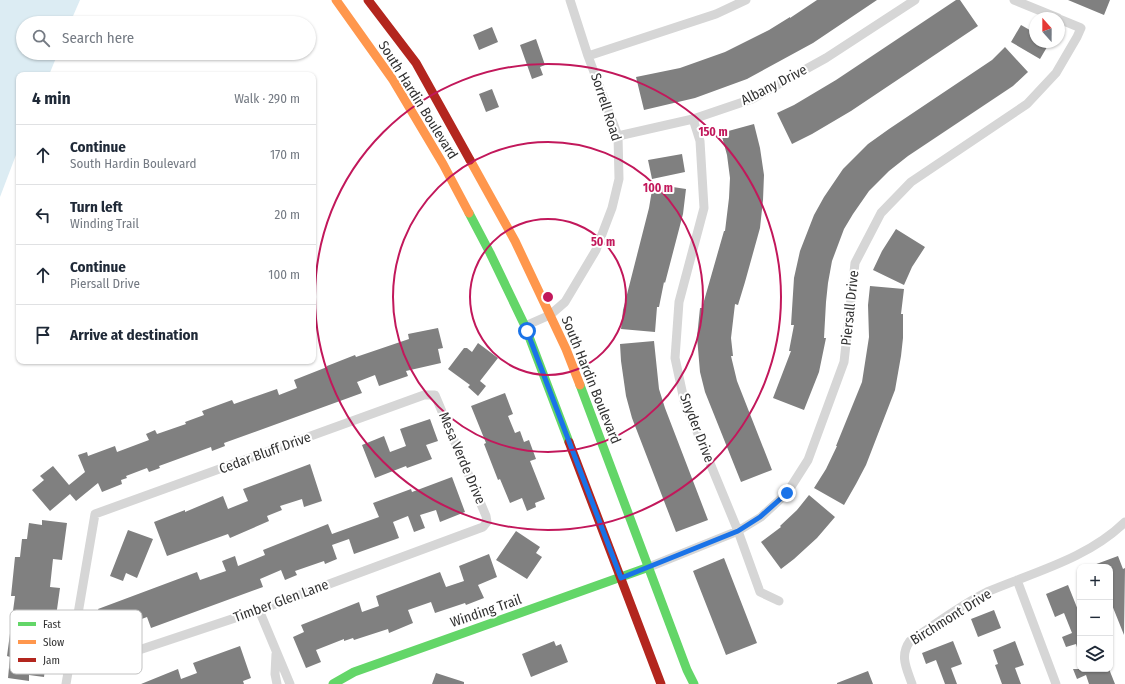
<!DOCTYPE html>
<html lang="en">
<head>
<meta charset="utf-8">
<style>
  body { margin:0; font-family:"Fira Sans Condensed",sans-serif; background:#f2f2f3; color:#1f2937 }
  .controls { position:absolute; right:12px; bottom:12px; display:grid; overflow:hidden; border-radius:8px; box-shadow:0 1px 3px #0004 }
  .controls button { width:36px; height:36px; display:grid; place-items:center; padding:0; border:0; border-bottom:1px solid #e0e1e3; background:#fff; color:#1f2937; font:20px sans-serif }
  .compass { position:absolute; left:1029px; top:12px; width:36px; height:36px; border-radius:50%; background:#fff; box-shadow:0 1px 3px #0004; rotate:339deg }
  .stop { position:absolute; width:12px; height:12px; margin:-9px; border:3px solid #1a73e8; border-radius:50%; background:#fff }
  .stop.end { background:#1a73e8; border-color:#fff; box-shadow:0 1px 4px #0008 }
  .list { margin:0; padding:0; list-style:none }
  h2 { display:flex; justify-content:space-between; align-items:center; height:52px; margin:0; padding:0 16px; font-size:17px }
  h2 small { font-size:13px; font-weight:400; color:#747a83 }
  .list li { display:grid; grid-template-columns:26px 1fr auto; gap:12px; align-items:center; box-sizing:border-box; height:60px; padding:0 16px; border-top:1px solid #e0e1e3 }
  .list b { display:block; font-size:15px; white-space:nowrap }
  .list p { margin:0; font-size:13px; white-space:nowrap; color:#747a83 }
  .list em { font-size:13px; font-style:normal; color:#747a83 }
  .icon { flex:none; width:22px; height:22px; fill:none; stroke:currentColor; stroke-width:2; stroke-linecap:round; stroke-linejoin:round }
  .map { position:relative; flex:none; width:1125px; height:684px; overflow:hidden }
  .search { position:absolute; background:#fff; box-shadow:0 1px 3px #0004; left:16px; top:16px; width:300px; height:44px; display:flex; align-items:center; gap:10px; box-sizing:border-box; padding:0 14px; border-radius:22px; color:#747a83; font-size:15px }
  .panel { position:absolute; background:#fff; box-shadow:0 1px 3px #0004; left:16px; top:72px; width:300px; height:292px; border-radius:8px }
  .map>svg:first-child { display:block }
</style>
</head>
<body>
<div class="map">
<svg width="1125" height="684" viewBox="0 0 1125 684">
  <rect width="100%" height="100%" fill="#fff"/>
  <!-- water -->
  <path fill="#dcecf3" d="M0 0H80L70 23H23V53H58L49 75H19V147L0 197Z"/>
  <!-- building -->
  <path fill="#808080" d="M817 0H877L813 43 747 79 695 98 644 110 636 77 680 68 725 52 769 30 790 17V18Z
    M956 0H960L978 26 851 111 812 134 792 144 777 113 794 105 836 80Z
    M1068 0H1110L1104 15Z
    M1021 25 1035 33V42H1050L1040 59 1011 42Z
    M492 27 498 42 479 50 473 35Z
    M536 39 545 65 540 67 543 75 532 79 520 45Z
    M1005 47 1028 72 1013 86 908 156 889 171 869 191 853 214 844 229 832 261 828 283 826 302 824 338H826L819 372 804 410 773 398 791 351H789L794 325H791L794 278 800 251 814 215 824 197 843 169 868 144 889 129 992 60Z
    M492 89 499 107 486 112 479 94Z
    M754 124 760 148 764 175 763 200 760 228 745 282 738 305 735 304 731 338 733 356H731L737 381 772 470 741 482 705 392 700 372 697 337 700 308H702L724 231H725L729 198 730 178 727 155 721 133Z
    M682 154 685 172 652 179 648 160Z
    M653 184 686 189 683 214 665 283 664 282 659 307H657L655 332 621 329 623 310 649 208Z
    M896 229 925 247 912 267 904 285 873 270 882 251Z
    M870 286 904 289 901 314H903V338L901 356 895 390 866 465 856 484 844 505 814 488 826 469 837 446H836L862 382 869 337 868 305Z
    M438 328 443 348 438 349 441 363 406 371 408 376 379 386 375 375 357 382 362 393 224 443 225 446 212 451 211 447 159 466 160 468 149 472 147 468 126 476 127 478 121 480 122 484 102 492 98 483 76 501 70 494 50 511 32 490 44 480 40 476 53 466 69 485 85 472 78 455 87 452 88 456 115 446 117 452 149 440 146 434 155 430 157 434 186 424 185 422 204 415 202 411 232 400 234 404 277 389 279 395 297 388 294 380 327 367V366L355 355 356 357 409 339 408 334Z
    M654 341 659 389 665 408 708 520 676 532 632 418 626 396 621 361 620 344Z
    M478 343 498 358 480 381 486 386 478 396 468 387 470 385 448 369 464 348H467L472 352Z
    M505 393 513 414 508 416 515 433 520 431 524 442 529 440 536 459 530 461 545 499 535 503 536 507 527 511 522 498 510 503 500 479 498 480 484 444 486 443 471 406Z
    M430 419 438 441 426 445 432 459 407 468 406 466 375 478 362 445 384 436 390 452 406 446 400 429Z
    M310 464 322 501 304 507 302 499 280 506 282 510 267 516 269 521 230 538 228 534 167 556 154 522 185 510V512L223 496 228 509 248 501 243 489Z
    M452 477 465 512 440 522 436 510 420 515 425 528 414 532 408 516 393 522 399 538 354 554 349 539 332 545 337 559 325 564 324 561 295 571 297 575 285 580 281 570 260 579 263 587 151 628 147 617 131 623 135 634 98 649 89 627 103 621 98 609 197 572 200 580 226 571 222 561 235 556 238 566 265 555 263 550 328 524 332 534 379 517 373 503 411 489 412 492Z
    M809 495 835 517 817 538 794 559 781 569 761 542 781 527 780 526 797 510Z
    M42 520 67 523 62 560 53 559 50 587 60 588 52 645 48 644 44 677 29 675V681L8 678 10 657 7 656 15 596H11L15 557H20L22 539H27L29 523 42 525Z
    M128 530 153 539 137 578 126 573 123 581 110 576Z
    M516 531 540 547 536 553 542 557 527 579 496 560Z
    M489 554 497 577 478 585 484 598 466 605 465 603 435 613 431 602 408 610 413 623 389 633 388 629 354 640 353 638 344 641V639L316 650 321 662 306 668 293 637 304 632 301 625 359 602 362 612 379 606 376 596 440 572 446 587 464 581 459 566Z
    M1118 556 1123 569 1125 568 1124 635 1110 600V567L1091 566Z
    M724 558 757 643 726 655 693 571Z
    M1068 585 1080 615 1079 654 1076 644 1066 647 1062 637 1072 633 1064 613 1055 617 1046 594Z
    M994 610 1001 628 978 637 971 619Z
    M554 641 556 646 561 644 568 662 531 677 522 654Z
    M953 641 962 664 951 668 957 684H945L936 660 926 664 922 653Z
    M1015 641 1024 665 1015 668 1021 684H1002L995 665 998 664 993 650Z
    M240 646 251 678 243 681 244 684H141L178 669 181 679 197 673 193 663Z
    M1073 669H1109L1115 684H1089L1086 675 1077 679Z
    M868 671 873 684H837V683Z
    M436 673 464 682V684H432Z"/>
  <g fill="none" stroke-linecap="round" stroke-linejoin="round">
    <!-- street -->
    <path stroke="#d6d6d6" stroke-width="9" d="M1014 0 1058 18
      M588 56 716 14 746 0
      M693 119 700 141 704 208 679 302 675 358 684 400 738 531 760 592 779 601
      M618 136 693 119 752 99 826 58 915 0
      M525 326 550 315 565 302 596 250 612 208 619 179 618 136 588 56 570 0
      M649 567 738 531 761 517 787 493 808 460 844 362 855 263 881 213 911 182 1027 104 1056 73 1077 37 1081 28 1059 19
      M1017 580 1056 684
      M259 610 290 684
      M276 654 275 674 277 684
      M66 684 95 514 424 395H435L486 516 487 522 483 527 259 610 106 661 93 659 70 653
      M912 684C907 669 899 656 910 641 933 626 962 604 987 592 1034 572 1087 559 1125 522"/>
    <!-- fast -->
    <path stroke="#63d668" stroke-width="9" d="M469 213 490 253 525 326 569 442
      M580 385 687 670 694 684
      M333 684 354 672 649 567"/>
    <!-- slow -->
    <path stroke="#ff974d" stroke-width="9" d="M336 0 393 80 443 164 469 213
      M470 160 515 241 566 349 580 385"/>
    <!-- jam -->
    <path stroke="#b3261e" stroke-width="9" d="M368 0 416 63 470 160
      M569 442 661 684"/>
  </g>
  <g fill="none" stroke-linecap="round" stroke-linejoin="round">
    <!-- route -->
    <path stroke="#1a73e8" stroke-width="5" d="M527 331 621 578 738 531 760 517 787 493"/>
  </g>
  <!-- distance rings -->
  <g fill="none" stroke="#c2185b" stroke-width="2">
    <circle cx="548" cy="297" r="78"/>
    <circle cx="548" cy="297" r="155"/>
    <circle cx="548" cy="297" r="233"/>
  </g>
  <g text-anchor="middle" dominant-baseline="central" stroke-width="4" stroke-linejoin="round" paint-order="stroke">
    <!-- street labels -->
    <g font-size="14" fill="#323232" stroke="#fff">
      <text transform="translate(774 85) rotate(-27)">Albany Drive</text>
      <text transform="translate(418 100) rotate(58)">South Hardin Boulevard</text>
      <text transform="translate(606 107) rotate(72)">Sorrell Road</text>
      <text transform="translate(850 308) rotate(-84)">Piersall Drive</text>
      <text transform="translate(591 380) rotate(68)">South Hardin Boulevard</text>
      <text transform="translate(697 428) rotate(69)">Snyder Drive</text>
      <text transform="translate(265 453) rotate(-20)">Cedar Bluff Drive</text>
      <text transform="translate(462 458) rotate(67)">Mesa Verde Drive</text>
      <text transform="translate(281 601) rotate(-20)">Timber Glen Lane</text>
      <text transform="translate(486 611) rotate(-19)">Winding Trail</text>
      <text transform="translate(951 617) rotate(-32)">Birchmont Drive</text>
    </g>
  </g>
  <!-- legend -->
  <rect x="10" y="610" width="132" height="64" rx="6" fill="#fff" stroke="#c2c2c2" stroke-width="1"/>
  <rect x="18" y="622" width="18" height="4" fill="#63d668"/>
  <rect x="18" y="640" width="18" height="4" fill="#ff974d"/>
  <rect x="18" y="658" width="18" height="4" fill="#b3261e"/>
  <g font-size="11" fill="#323232">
    <text x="43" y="628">Fast</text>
    <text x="43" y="646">Slow</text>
    <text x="43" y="664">Jam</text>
  </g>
  <circle cx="548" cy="297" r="6" fill="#c2185b" stroke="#fff" stroke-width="2"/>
  <g font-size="12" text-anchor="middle" font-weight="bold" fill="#c2185b" stroke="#fff" stroke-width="4" stroke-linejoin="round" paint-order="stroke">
    <text x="713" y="136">150 m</text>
    <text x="658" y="192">100 m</text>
    <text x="603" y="246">50 m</text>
  </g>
</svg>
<div class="controls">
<button>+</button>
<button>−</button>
<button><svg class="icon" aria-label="layers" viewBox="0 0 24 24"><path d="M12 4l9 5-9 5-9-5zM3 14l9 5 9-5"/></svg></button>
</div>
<svg class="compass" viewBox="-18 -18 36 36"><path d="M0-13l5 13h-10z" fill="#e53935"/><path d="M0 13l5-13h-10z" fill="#747a83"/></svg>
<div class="stop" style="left:527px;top:331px"></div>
<div class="stop end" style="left:787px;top:493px"></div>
<div class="search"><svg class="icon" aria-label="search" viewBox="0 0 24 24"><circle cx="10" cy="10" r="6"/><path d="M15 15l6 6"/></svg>Search here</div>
<section class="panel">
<h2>4 min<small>Walk · 290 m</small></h2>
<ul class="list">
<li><svg class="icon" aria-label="ahead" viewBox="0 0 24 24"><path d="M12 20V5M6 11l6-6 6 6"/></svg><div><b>Continue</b><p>South Hardin Boulevard</p></div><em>170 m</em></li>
<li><svg class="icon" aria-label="left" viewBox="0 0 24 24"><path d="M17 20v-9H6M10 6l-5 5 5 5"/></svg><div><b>Turn left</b><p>Winding Trail</p></div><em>20 m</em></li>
<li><svg class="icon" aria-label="ahead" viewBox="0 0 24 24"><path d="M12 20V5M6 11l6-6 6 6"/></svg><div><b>Continue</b><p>Piersall Drive</p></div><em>100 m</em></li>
<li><svg class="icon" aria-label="arrive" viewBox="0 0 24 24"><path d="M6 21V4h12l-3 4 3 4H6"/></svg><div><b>Arrive at destination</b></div></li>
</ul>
</section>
</div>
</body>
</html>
